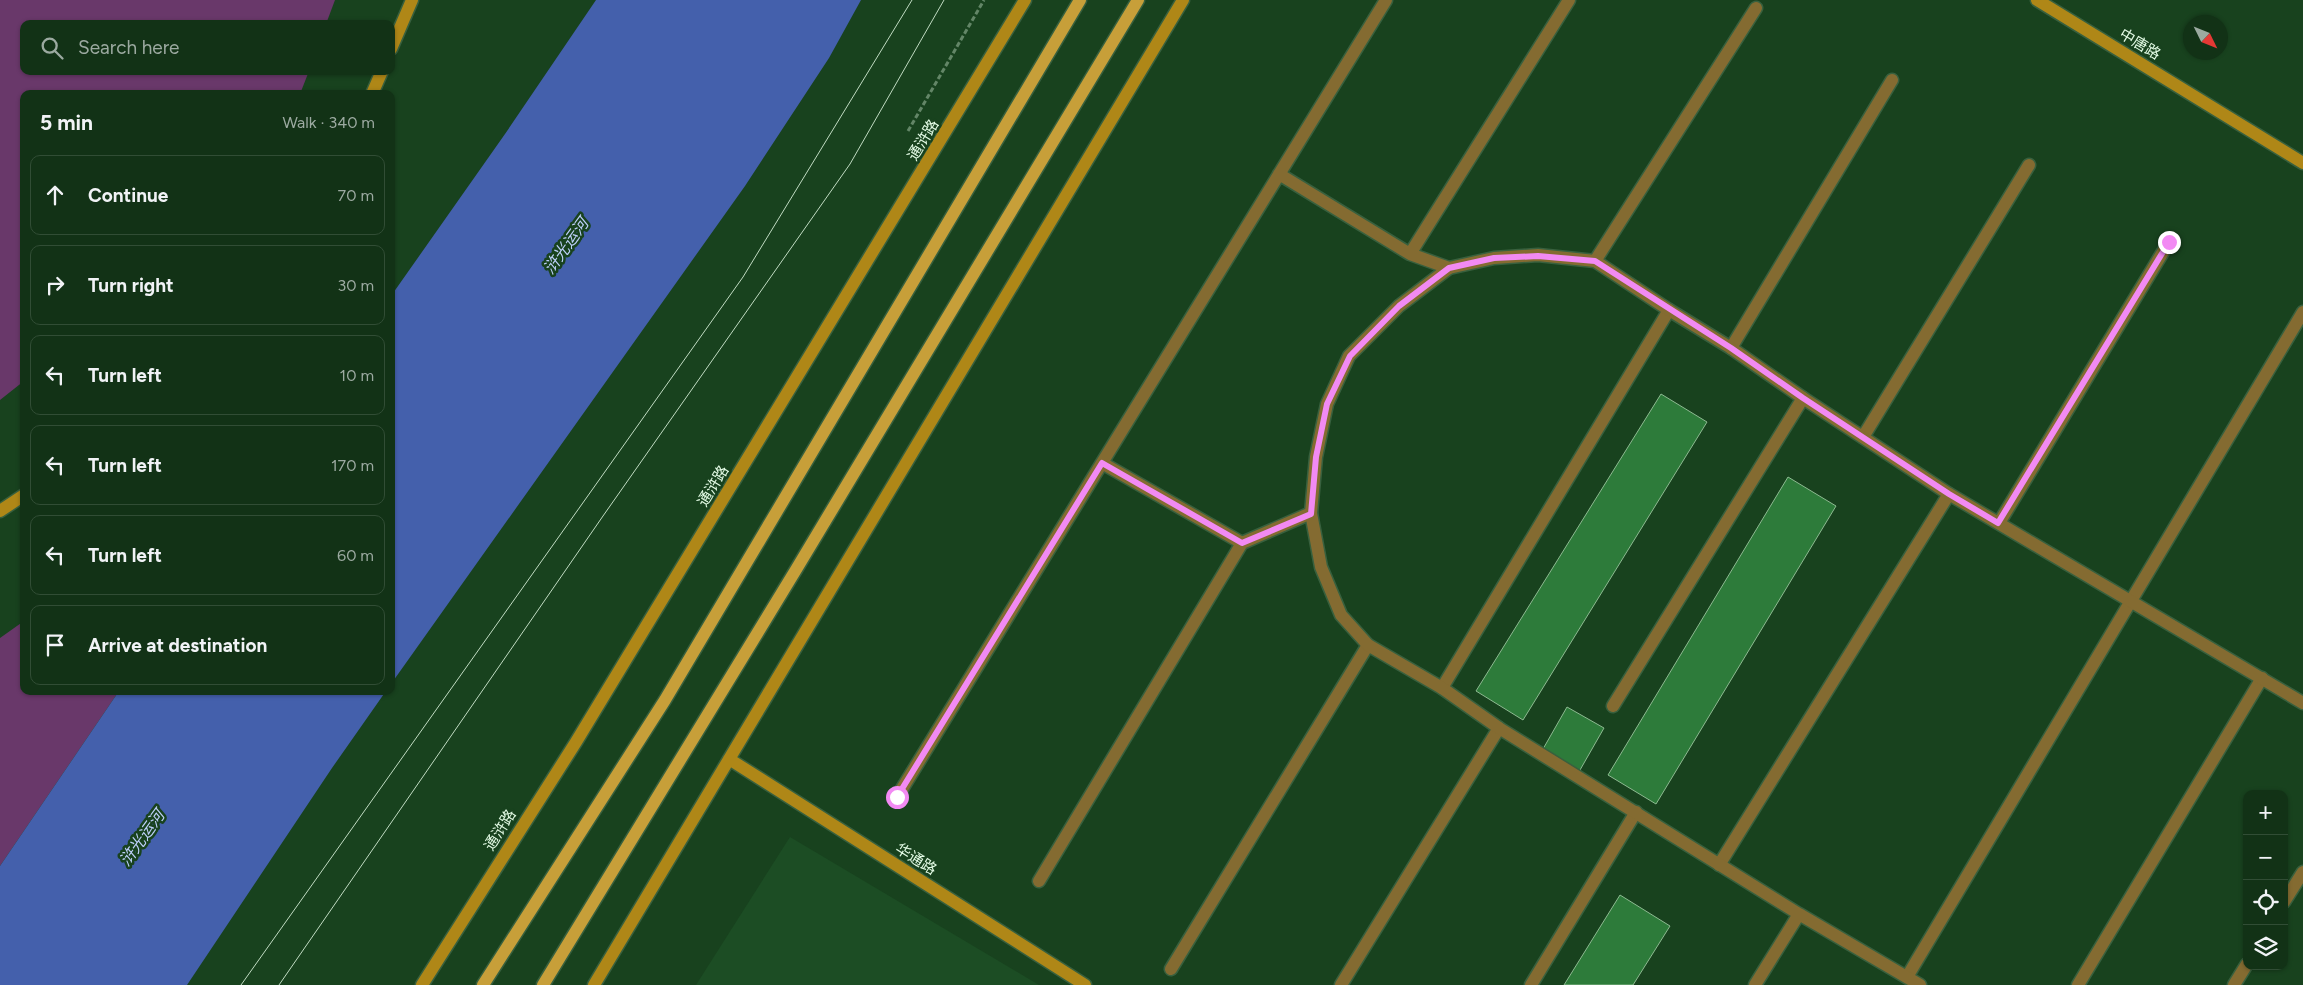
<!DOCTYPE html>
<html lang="en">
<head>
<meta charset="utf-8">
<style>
  body { margin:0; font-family:Figtree,"Noto Sans SC",sans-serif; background:#1f3e23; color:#f1f3f6 }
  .controls { position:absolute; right:15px; bottom:15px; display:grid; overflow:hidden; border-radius:10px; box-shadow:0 1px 4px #0004 }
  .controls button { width:45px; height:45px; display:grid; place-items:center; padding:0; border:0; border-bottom:1px solid #314d35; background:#123216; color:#f1f3f6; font:25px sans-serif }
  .compass { position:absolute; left:2183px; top:15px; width:45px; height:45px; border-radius:50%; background:#123216; box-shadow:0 1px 4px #0004; rotate:133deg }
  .stop { position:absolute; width:15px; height:15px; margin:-11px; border:4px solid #f28af3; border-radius:50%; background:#fff }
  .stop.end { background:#f28af3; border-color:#fff; box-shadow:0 1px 5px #0008 }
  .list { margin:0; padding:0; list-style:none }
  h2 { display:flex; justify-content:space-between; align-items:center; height:65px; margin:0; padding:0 20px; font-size:21px }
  h2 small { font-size:16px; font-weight:400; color:#9caaa1 }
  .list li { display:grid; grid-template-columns:32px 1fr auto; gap:15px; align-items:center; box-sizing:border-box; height:80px; margin:0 10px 10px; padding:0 10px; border:1px solid #314d35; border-radius:10px }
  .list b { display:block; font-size:19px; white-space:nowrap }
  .list em { font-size:16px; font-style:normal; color:#9caaa1 }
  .icon { flex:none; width:28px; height:28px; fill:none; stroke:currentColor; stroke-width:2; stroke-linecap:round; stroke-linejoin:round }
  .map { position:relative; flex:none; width:2303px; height:985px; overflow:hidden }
  .search { position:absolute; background:#123216; box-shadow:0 1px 4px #0004; left:20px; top:20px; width:375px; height:55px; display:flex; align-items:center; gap:12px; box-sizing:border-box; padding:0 18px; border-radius:10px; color:#9caaa1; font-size:19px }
  .panel { position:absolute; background:#123216; box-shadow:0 1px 4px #0004; left:20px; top:90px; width:375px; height:605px; border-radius:10px }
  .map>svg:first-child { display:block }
</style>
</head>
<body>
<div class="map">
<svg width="2303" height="985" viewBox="0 0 2303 985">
  <rect width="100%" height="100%" fill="#18421e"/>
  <!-- built -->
  <path fill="#1c4d24" d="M790 837 1039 985H696Z"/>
  <!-- green -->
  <path fill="#69386a" d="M0 0H335L326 24H24V71H309L300 94H24V381L0 400Z
    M24 621V691H119L0 866V638Z"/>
  <!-- water -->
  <path fill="#4460ac" d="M596 0H861L829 58 745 186 391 684V296L505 134Z
    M119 691H386L332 768 187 985H0V866Z"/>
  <!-- building -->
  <path fill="#2d7b3a" stroke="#8dba91" d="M1661 394 1707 422 1523 720 1476 691Z
    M1788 477 1836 506 1656 804 1608 775Z
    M1567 707 1604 728 1576 777 1539 756Z
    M1620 895 1670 926 1633 985H1564Z"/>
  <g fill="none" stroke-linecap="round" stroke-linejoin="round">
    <!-- lane casing -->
    <g stroke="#38603e" stroke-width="15">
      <path id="lane" d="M1279 174 1410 254 1449 268
        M1410 254 1569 0
        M1595 261 1756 8
        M1731 348 1892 80
        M1863 437 2029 165
        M1102 463 1242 543 1311 513
        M1999 523 2169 242
        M1442 688 1669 310
        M1613 706 1803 398
        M897 797 1386 0
        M1719 865 1949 494
        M1039 881 1242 543
        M2284 902 2303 872
        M1171 969 1368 645
        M1907 977 2303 312
        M1341 985 1499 728
        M1531 985 1636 812
        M2078 985 2262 678
        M2234 985 2247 964"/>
    </g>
    <!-- street casing -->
    <g stroke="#38603e" stroke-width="15">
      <path id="street" d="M1755 985 1799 914
        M1920 985 1799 914 1499 728 1442 688 1368 645 1341 615 1321 567 1311 513 1316 457 1327 404 1349 356 1399 306 1449 268 1494 258 1538 255 1595 261 1669 310 1731 348 1803 398 1949 494 2303 703"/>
    </g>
    <!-- secondary casing -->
    <g stroke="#38603e" stroke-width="15">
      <path id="secondary" d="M2037 0 2303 163
        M391 49 412 0
        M372 94 382 71
        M0 511 24 495
        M729 759 1085 985
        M422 985 576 742 1025 0
        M594 985 1183 0"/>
    </g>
    <!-- primary casing -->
    <g stroke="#38603e" stroke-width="15">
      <path id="primary" d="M483 985 665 700 1080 0
        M543 985 797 568 1138 0"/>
    </g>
    <!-- path -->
    <path stroke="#638667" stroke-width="3" stroke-dasharray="5 2.5" stroke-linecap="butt" d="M908 131 984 0"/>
    <!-- lane -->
    <use href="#lane" stroke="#846b31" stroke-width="12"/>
    <!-- street -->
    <use href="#street" stroke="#846b31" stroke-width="12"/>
    <!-- secondary -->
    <use href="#secondary" stroke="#af8717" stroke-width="12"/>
    <!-- primary -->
    <use href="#primary" stroke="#c79f39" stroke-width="12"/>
    <!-- tram -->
    <path stroke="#c0dbc2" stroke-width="1" d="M241 985 743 277 912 0
      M279 985 603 516 850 164 944 0"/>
  </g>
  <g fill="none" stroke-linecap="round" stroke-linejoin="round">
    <!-- route -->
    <path stroke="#f28af3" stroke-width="6" d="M897 797 1102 463 1242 543 1311 514 1316 457 1327 404 1350 356 1399 306 1449 268 1494 258 1538 256 1595 261 1731 348 1803 398 1949 494 1998 523 2169 242"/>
  </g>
  <g text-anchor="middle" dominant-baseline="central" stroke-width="5" stroke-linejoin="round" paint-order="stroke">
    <!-- street labels -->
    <g font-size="15" fill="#e3fbe5" stroke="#18421e">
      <text transform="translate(2140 44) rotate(31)">中唐路</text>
      <text transform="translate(923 140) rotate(-59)">通浒路</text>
      <text transform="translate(713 486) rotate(-59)">通浒路</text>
      <text transform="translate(500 830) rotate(-58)">通浒路</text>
      <text transform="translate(916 859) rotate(32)">华通路</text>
    </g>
    <!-- water labels -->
    <g font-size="16" font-style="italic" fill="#bed0fa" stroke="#18421e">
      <text transform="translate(566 246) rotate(-54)">浒光运河</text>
      <text transform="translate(142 838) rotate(-54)">浒光运河</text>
    </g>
  </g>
</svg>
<div class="controls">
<button>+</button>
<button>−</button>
<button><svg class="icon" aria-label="locate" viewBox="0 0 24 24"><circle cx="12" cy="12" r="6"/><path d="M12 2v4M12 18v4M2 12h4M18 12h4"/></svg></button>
<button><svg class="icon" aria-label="layers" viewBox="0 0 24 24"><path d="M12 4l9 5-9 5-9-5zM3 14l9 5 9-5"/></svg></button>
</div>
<svg class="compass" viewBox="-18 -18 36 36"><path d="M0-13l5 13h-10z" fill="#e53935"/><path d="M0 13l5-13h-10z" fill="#9caaa1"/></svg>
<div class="stop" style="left:897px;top:797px"></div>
<div class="stop end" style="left:2169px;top:242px"></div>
<div class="search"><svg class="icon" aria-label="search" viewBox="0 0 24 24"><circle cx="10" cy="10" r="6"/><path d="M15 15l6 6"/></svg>Search here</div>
<section class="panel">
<h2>5 min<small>Walk · 340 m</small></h2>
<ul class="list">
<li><svg class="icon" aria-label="ahead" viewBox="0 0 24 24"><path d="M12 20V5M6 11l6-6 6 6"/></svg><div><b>Continue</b></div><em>70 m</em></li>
<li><svg class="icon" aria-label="right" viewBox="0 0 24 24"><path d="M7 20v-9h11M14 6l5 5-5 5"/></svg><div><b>Turn right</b></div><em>30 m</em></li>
<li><svg class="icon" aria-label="left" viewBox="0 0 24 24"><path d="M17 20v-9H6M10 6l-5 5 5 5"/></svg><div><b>Turn left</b></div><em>10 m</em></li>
<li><svg class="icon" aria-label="left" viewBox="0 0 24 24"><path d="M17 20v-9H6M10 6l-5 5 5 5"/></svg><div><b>Turn left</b></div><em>170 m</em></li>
<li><svg class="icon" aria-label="left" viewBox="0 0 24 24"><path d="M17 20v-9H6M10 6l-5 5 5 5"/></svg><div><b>Turn left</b></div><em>60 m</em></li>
<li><svg class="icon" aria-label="arrive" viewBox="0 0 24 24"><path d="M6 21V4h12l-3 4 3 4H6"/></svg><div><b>Arrive at destination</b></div></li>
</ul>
</section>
</div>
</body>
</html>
